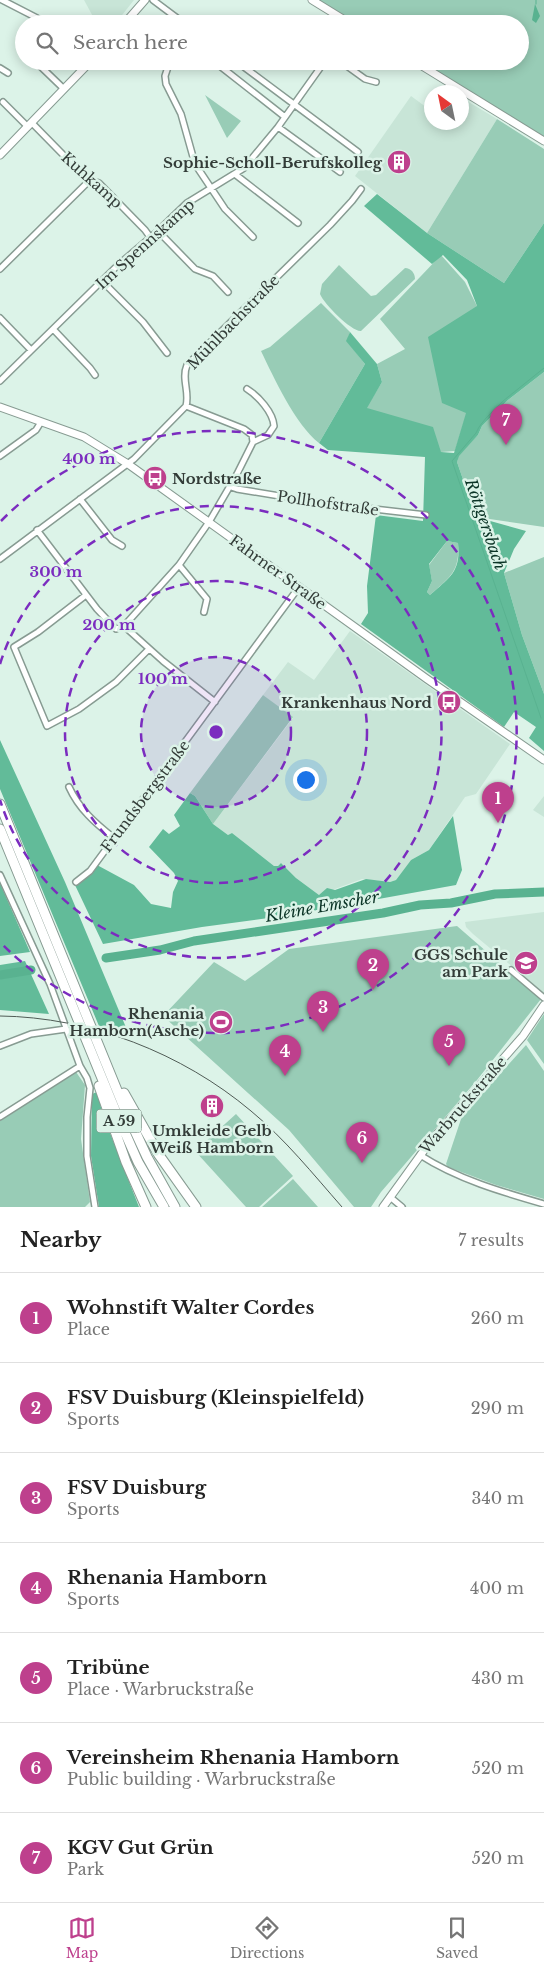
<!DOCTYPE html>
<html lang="en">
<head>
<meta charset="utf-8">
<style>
  body { margin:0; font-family:"Libre Baskerville",serif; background:#f2f2f2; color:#222 }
  .compass { position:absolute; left:424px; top:85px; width:45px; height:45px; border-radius:50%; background:#fff; box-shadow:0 2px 12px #0003; rotate:327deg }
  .you { position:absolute; left:305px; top:779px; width:18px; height:18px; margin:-12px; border:4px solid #fff; border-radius:50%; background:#1a73e8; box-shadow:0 0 0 8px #1a73e833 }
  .badge { display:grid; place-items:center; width:32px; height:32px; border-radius:50%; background:#be408d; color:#fff; font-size:16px; font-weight:700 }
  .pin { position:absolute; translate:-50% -41px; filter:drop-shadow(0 1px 2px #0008) }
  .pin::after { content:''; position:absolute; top:26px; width:18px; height:15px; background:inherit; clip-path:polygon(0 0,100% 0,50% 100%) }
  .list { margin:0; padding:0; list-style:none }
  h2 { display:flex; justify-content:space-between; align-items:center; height:65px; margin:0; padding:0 20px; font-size:21px }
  h2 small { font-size:16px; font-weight:400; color:#767676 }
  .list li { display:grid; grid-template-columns:32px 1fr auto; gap:15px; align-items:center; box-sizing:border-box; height:90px; padding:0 20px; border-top:1px solid #e0e0e0 }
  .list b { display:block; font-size:19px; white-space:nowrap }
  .list p { margin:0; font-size:16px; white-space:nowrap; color:#767676 }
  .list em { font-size:16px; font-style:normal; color:#767676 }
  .icon { flex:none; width:28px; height:28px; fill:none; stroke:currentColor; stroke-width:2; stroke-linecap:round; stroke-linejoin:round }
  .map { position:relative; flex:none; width:544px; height:1207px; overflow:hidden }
  .search { position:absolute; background:#fff; box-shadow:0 2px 12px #0003; left:15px; right:15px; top:15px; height:55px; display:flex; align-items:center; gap:12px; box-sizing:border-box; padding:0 18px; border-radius:28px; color:#767676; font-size:19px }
  .sheet { height:695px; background:#fff }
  nav { display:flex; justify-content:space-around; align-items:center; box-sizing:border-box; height:70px; border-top:1px solid #e0e0e0; background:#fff; font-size:14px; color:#767676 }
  nav a { display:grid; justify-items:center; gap:2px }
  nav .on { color:#be408d }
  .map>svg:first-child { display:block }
</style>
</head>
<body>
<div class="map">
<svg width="544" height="1207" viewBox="0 0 544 1207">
  <rect width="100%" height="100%" fill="#dcf3e8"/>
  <!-- built -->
  <path fill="#c8e5d7" d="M84 0H134L115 24H97Z
    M411 96 430 110 431 107 432 122H462V98L497 119 427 233 355 176Z
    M350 631 510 744 476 794 465 797 429 850 411 860 396 880 390 882 362 879 319 895 296 878 281 863 278 866H274L232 833 228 835 213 824 293 718 263 695 288 662 314 680Z
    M544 796V817L533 810Z
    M544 912V993L473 934 466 927 465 922Z"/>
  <!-- green -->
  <path fill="#98ccb6" d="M319 0H544V140L418 61H520V24H358Z
    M205 95 241 121 227 138Z
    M497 119 544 149V223L504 283 427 233Z
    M441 255 465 282 477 306 467 412 455 451 441 452 366 408 382 382 377 364 405 349 380 319Z
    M339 265 371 296 376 295 405 268C411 268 415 273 415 279L361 331C352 332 324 304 320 294L322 284Z
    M321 303 350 332 347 341 365 364 319 443C295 424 274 378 261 351L270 347Z
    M544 372V527L476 517 457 462 458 456 478 435 482 426 508 400Z
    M447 541 458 543C460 572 450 577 430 595L427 592 432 581 429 565Z
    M544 557V694L522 635 504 573Z
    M263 695 293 717 213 824 195 796 190 793Z
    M457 926 541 999 477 1080 381 1192 371 1207H354L289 1130 163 1016 214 962 245 981 289 949Z
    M544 1014V1064L527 1040Z
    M526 1045 544 1071V1199L496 1185 448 1167 446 1164 462 1116Z
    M76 1072 85 1085 81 1139 90 1202 85 1207H0V1121Z
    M236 1114 293 1176 259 1207H246L195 1151Z
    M293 1179 318 1207H262Z"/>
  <!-- forest -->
  <path fill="#62bb99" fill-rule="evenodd" d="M377 194 427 233 504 283 544 223V372L508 400 482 426 478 435 459 456 457 462 476 517 526 531 514 549 504 573 522 635 544 694V751L529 738 536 727 514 712 504 727 361 624 368 613 367 586 376 515 423 521 425 457 328 450 319 443 365 364 346 341 350 332 377 364 382 382 367 408 433 427 441 452 454 453 466 413 442 403 428 337 477 306 467 280 443 255 432 264 364 206ZM447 541 458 543C461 572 450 577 430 595L427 592 432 581 429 564Z
    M0 740 65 882 130 1037 99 1026 0 789Z
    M190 793 195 796 213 824 228 835 232 833 274 866H278L281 863 296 878 319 895 327 888 335 890 366 879 390 882 396 880 411 860 429 850 453 816 462 870 456 885 290 915 202 927 103 944 75 885 87 877 97 865 134 885 151 904 171 908 173 892 178 881 174 873 149 847 163 829 169 834 180 826 174 815Z
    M0 883 30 952 0 956Z
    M25 961 49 1014 0 1010V965Z
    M97 1092 103 1115 139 1207H99L91 1156 92 1094Z"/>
  <!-- water -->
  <path fill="#59b290" d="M535 4 540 16 536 23 532 20Z"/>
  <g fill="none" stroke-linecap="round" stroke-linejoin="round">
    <!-- stream -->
    <path stroke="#59b290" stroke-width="1" d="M536 0V4
      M541 718 452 461 476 433 479 427 486 418 503 401 544 368"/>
    <!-- river -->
    <path stroke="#59b290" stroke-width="9" d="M106 958 160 950 194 941 383 913 420 905 451 903 495 894 544 892
      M0 975 31 970"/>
    <!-- street casing -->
    <g stroke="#879b92" stroke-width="8">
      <path id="street" d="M2 0 37 18
        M153 0 185 24
        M267 21 280 24
        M170 61 165 76 166 84 181 114 195 164 225 209 253 237
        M217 61 220 66 285 117
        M236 61 358 152
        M340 61 365 79 376 82
        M37 63 64 89
        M0 68 8 73
        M3 102 28 127
        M32 123 83 175 90 180 99 183 145 230 150 237
        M278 127 340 172
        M236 175 298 223
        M158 231 195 269 213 276 228 292
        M0 269 90 180
        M102 281 143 322 167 353
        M0 318 31 350
        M53 329 90 368 95 375
        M0 381 117 266 158 231 187 203 244 168 278 127 325 61
        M247 389C258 396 273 412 274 426L268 435 253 442
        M0 456 36 430 41 422
        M231 487 237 489 322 503 426 515
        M80 499 112 540 122 546
        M37 530 97 609 116 629 124 626 179 565 209 522 237 474 253 442 252 435 244 429 186 406
        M0 559 134 459 186 406C190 392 181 379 187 365L330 225 352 201 361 189
        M179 565 207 599 204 612
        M86 595 38 632 14 647 47 726 79 709 116 682 149 649
        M124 626 163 661 215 702
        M69 787C79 809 95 823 114 838
        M0 875 50 984 80 1066 87 1078 90 1088 87 1117V1156L95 1207
        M76 882 90 871 299 587
        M511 970 544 998
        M0 1046 31 1034 66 1029
        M0 1117 80 1066
        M420 1155C457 1179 502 1192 544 1204
        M390 1197 402 1207"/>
    </g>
    <!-- secondary casing -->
    <g stroke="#879b92" stroke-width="9">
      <path id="secondary" d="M312 0 351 24
        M124 24 145 0
        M414 61 544 141
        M0 155 91 61
        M0 407 84 437 128 464 427 679 544 760
        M383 1207 430 1142 523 1036 544 1005"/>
    </g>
    <!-- highway casing -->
    <g stroke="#879b92" stroke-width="11">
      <path id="highway" d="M0 804 123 1105 147 1157 175 1207
        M0 829 115 1110 138 1162 164 1207
        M99 1086 126 1162 146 1207
        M124 1093 159 1155 196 1207"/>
    </g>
    <!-- street -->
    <use href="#street" stroke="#fff" stroke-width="5"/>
    <!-- secondary -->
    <use href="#secondary" stroke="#fff" stroke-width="7"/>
    <!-- highway -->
    <use href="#highway" stroke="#fff" stroke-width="9"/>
    <!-- rail -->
    <path stroke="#505c56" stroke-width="1" d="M0 1016C90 1017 182 1053 251 1111 285 1139 313 1174 342 1207"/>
  </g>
  <!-- distance rings -->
  <circle cx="216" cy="732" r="75" fill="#7b2cbf" fill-opacity=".12"/>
  <g fill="none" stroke="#7b2cbf" stroke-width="2.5" stroke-dasharray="9 6">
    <circle cx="216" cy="732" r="75"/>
    <circle cx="216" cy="732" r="151"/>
    <path d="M0 664A226 226 0 1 1 0 800"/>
    <path d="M1 521A301 301 0 1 1 1 943"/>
  </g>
  <!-- icons -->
  <defs>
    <g id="building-disc" transform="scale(1.25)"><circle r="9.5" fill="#be408d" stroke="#dcf3e8"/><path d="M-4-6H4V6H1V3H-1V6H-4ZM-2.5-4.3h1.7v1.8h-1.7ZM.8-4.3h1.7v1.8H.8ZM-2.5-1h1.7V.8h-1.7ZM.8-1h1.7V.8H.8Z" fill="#fff"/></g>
    <g id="bus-disc" transform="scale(1.25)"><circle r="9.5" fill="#be408d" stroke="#dcf3e8"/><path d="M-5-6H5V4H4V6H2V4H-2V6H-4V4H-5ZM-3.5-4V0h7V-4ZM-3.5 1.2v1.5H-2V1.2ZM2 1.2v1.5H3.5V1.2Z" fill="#fff"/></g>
    <g id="school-disc" transform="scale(1.25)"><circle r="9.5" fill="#be408d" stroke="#dcf3e8"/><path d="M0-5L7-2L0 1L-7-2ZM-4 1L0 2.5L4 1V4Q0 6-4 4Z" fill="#fff"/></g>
    <g id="stadium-disc" transform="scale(1.25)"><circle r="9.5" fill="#be408d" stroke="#dcf3e8"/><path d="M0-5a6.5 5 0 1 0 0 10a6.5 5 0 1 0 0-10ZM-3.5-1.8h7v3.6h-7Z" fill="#fff"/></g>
  </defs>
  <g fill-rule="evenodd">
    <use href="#building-disc" x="399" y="162"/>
    <use href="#bus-disc" x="155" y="478"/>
    <use href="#bus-disc" x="449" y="702"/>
    <use href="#school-disc" x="526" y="963"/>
    <use href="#stadium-disc" x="221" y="1022"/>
    <use href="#building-disc" x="212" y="1106"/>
  </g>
  <g text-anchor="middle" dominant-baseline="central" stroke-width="5" stroke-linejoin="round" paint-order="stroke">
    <!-- shield labels -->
    <rect fill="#dcf3e8" stroke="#66736d" stroke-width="1" x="96.5" y="1109.5" width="45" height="23" rx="4"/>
    <g font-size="14" font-weight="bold" fill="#333c38">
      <text x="119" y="1121">A 59</text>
    </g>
    <!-- poi labels -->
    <g font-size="15" font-weight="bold" fill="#333c38" stroke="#dcf3e8" text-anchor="end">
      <text x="382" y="162">Sophie-Scholl-Berufskolleg</text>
      <text x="172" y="478" text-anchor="start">Nordstraße</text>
      <text x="432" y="702">Krankenhaus Nord</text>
      <text x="508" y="954">GGS Schule<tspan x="508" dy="17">am Park</tspan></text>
      <text x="204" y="1013">Rhenania<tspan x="204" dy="17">Hamborn(Asche)</tspan></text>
      <text x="212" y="1130" text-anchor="middle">Umkleide Gelb<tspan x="212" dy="17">Weiß Hamborn</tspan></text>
    </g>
    <!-- street labels -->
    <g font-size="15" fill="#333c38" stroke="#dcf3e8">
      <text transform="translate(92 180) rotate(42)">Kuhkamp</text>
      <text transform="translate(145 244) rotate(-42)">Im Spennskamp</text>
      <text transform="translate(233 322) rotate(-46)">Mühlbachstraße</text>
      <text transform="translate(328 503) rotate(8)">Pollhofstraße</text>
      <text transform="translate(278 572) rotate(36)">Fahrner Straße</text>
      <text transform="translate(145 796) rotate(-53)">Frundsbergstraße</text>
      <text transform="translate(463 1105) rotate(-49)">Warbruckstraße</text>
    </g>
    <!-- water labels -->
    <g font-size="16" font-style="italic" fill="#0b3426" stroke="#dcf3e8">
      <text transform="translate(486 524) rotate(71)">Röttgersbach</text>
      <text transform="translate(322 906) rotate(-10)">Kleine Emscher</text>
    </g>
  </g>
  <circle cx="216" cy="732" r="8" fill="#7b2cbf" stroke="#dcf3e8" stroke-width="2.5"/>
  <g font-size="15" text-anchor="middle" font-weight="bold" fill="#7b2cbf" stroke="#dcf3e8" stroke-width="5" stroke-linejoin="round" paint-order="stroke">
    <text x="89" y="464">400 m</text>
    <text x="56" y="577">300 m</text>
    <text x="109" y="630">200 m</text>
    <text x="163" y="684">100 m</text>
  </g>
</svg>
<svg class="compass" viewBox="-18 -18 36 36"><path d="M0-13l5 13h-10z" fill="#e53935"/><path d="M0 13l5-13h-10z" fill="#767676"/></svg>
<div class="you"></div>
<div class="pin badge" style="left:498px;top:823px">1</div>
<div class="pin badge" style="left:373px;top:990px">2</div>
<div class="pin badge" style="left:323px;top:1032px">3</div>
<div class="pin badge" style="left:285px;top:1076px">4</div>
<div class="pin badge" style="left:449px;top:1066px">5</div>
<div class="pin badge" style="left:362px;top:1163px">6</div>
<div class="pin badge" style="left:506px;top:445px">7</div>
<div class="search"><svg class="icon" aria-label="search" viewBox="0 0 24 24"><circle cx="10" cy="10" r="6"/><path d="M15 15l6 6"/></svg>Search here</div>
</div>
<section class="sheet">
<h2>Nearby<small>7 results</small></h2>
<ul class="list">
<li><span class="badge">1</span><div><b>Wohnstift Walter Cordes</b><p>Place</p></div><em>260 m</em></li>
<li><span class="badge">2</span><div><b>FSV Duisburg (Kleinspielfeld)</b><p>Sports</p></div><em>290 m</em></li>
<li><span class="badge">3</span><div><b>FSV Duisburg</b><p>Sports</p></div><em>340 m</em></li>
<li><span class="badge">4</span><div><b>Rhenania Hamborn</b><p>Sports</p></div><em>400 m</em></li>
<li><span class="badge">5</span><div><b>Tribüne</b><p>Place · Warbruckstraße</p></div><em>430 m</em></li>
<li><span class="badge">6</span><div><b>Vereinsheim Rhenania Hamborn</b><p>Public building · Warbruckstraße</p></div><em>520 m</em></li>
<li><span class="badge">7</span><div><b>KGV Gut Grün</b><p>Park</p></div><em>520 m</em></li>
</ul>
</section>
<nav>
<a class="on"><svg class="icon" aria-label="map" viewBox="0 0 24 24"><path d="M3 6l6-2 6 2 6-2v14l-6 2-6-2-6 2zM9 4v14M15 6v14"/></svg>Map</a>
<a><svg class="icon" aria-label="directions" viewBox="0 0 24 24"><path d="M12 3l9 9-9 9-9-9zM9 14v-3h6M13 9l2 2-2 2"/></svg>Directions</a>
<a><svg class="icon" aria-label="saved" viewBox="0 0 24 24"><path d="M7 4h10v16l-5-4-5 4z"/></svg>Saved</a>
</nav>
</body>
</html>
